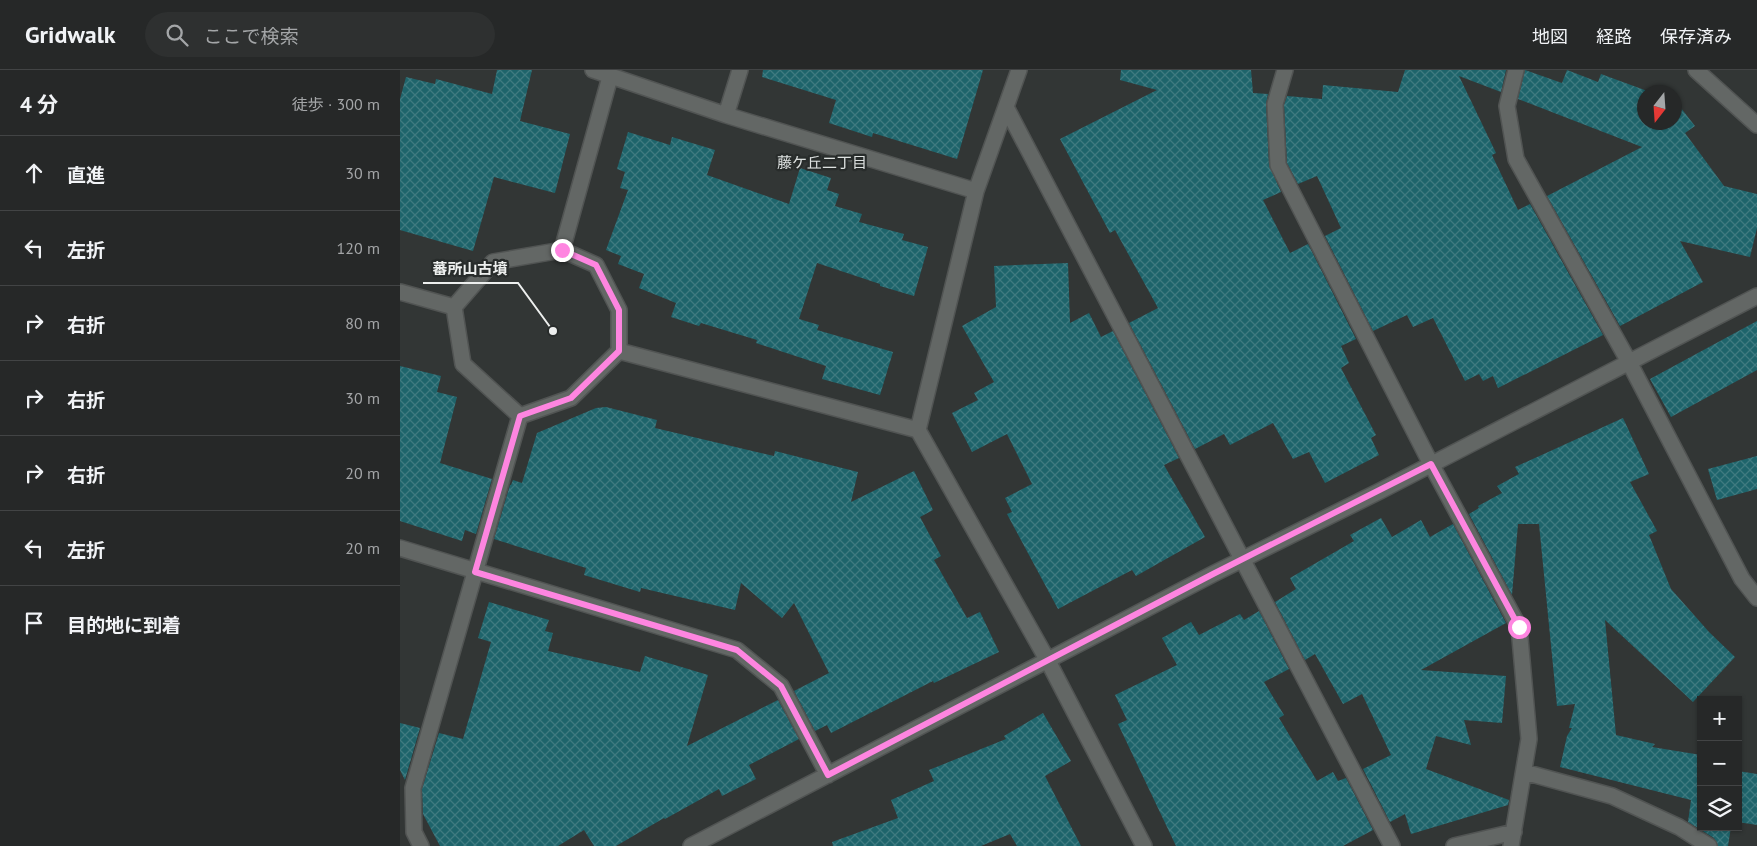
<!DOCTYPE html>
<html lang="ja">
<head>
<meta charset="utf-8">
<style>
  body { margin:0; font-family:"PT Sans","Noto Sans JP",sans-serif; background:#2e3030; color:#f1f3f6 }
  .controls { position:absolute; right:15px; bottom:15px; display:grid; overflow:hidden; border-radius:0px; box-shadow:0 1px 4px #0004 }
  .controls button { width:45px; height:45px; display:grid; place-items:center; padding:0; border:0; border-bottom:1px solid #424445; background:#262828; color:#f1f3f6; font:25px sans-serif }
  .compass { position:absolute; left:1237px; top:15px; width:45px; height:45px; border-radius:50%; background:#262828; box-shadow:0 1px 4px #0004; rotate:197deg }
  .stop { position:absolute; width:15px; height:15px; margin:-11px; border:4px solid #fe85e0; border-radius:50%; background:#fff }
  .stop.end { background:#fe85e0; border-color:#fff; box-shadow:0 1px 5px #0008 }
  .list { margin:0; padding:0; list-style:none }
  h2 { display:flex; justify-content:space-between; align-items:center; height:65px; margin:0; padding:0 20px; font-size:21px }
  h2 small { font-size:16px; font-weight:400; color:#a4a6a8 }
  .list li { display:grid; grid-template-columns:32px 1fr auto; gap:15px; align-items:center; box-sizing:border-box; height:75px; padding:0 20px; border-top:1px solid #424445 }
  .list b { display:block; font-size:19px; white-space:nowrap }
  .list em { font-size:16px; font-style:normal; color:#a4a6a8 }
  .icon { flex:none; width:28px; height:28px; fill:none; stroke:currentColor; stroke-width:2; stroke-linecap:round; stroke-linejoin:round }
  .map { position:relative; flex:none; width:1357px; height:776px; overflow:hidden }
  header { display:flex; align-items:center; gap:30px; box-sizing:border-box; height:70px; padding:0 25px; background:#262828; border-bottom:1px solid #424445 }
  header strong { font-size:24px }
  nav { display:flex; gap:28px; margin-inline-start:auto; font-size:18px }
  .search { width:350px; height:45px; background:#2e3030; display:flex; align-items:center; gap:12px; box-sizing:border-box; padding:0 18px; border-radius:28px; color:#a4a6a8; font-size:19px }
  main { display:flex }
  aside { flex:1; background:#262828 }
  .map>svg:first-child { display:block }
</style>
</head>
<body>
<header>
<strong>Gridwalk</strong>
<div class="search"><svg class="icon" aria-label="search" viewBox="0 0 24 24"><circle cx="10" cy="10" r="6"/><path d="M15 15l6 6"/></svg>ここで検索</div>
<nav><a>地図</a><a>経路</a><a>保存済み</a></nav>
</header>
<main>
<aside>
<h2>4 分<small>徒歩 · 300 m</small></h2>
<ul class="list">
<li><svg class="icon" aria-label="ahead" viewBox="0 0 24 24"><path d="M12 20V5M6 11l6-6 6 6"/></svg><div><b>直進</b></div><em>30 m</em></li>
<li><svg class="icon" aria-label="left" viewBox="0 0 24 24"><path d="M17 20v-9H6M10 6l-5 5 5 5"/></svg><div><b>左折</b></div><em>120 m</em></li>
<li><svg class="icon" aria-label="right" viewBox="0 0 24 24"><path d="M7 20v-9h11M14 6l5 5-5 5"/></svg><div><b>右折</b></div><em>80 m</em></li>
<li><svg class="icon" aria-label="right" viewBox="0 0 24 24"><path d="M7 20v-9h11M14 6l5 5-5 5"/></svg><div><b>右折</b></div><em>30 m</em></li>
<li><svg class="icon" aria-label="right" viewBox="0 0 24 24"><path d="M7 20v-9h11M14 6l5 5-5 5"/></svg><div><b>右折</b></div><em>20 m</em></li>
<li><svg class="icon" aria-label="left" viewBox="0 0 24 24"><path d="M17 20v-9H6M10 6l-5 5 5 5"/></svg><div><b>左折</b></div><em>20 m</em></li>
<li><svg class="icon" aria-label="arrive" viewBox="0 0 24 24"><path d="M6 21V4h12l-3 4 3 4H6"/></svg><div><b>目的地に到着</b></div></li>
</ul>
</aside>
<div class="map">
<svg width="1357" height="776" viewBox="0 0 1357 776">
  <defs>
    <pattern id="building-cross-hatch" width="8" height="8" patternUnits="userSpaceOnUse" patternTransform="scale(1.25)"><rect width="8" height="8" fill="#1e646b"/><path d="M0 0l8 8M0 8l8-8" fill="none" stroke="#3f7a80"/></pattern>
  </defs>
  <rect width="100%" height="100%" fill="#323635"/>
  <!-- building -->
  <path fill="url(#building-cross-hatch)" d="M97 0H132L120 51 170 64 155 123 94 107 73 181 0 160V29L6 7 35 14 36 9 92 24Z
    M363 0H583L557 89 473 63 472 67 429 53 436 30 362 7Z
    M721 0H851L853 23 868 24 866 34 869 95 881 122 863 130 890 183 908 174 956 269 941 276 949 293 941 298 976 365 971 368 979 385 925 413 909 382 893 389 873 353 830 375 824 364 795 379 729 253 758 238 715 160 710 163 660 69 757 20 720 10Z
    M1005 0H1106L1101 22 1059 6 1096 83 1092 85 1118 140 1130 134 1203 265 1098 318 1093 306 1083 311 1079 304 1065 311 1033 248 1013 257 1007 245 973 261 925 166 941 158 917 106 898 114 887 93 884 35 887 26 922 29 923 15 998 22Z
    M1125 0 1162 13 1167 0 1198 12 1201 4 1250 22H1244V52H1274V32L1277 33 1295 56 1285 63 1324 116 1357 124V158L1350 187 1280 171 1303 212 1220 256 1147 126 1242 77 1118 29Z
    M228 62 270 75 272 67 315 80 307 105 389 134 400 98 431 108 427 120 439 124 435 136 462 144 459 152 504 164 502 170 528 177 514 226 480 216V214L417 193 399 249 419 255 417 260 493 282 480 325 422 309 426 296 356 273 357 270 301 253 299 256 271 247 276 233 239 218 244 204 218 194 221 186 206 180 228 120 220 118 225 102 217 99Z
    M668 193 670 253 689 243 701 267 713 261 779 388 764 395 805 467 736 506 732 500 658 539 607 444 612 442 605 428 632 414 607 364 572 382 552 343 578 330 574 323 594 312 562 256 596 237 594 196Z
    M1357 251V300L1271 347 1250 309Z
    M0 296 41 306 37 322 57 327 40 393 92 409 76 464 65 460 62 471 0 451Z
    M206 337 257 350 255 358 374 386 375 381 458 402 451 432 514 401 533 440 520 447 541 486 534 490 567 548 580 542 599 582 534 613 533 611 431 663 427 655 415 661 394 621 429 603 394 533 382 548 341 513 335 540 241 518 240 522 184 505 186 498 94 469 110 415H111L113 410 122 413 137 363 196 338Z
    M1223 348 1249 404 1230 412 1257 461 1249 465 1271 519 1309 562 1335 587 1293 632 1205 550 1216 665 1255 674 1252 677 1301 685V757H1331L1328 776H1318L1314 768 1288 752 1291 730 1160 697 1167 666 1172 658H1169L1175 634 1157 636 1139 454H1118L1112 525 1069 444 1079 438 1078 436 1102 423 1097 416 1119 404 1115 397Z
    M1357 386V419L1317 430 1308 399Z
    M981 448 992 467 1021 450 1030 467 1053 454 1106 553 1021 600 1106 606 1102 653 1064 650 1071 675 1036 666 1026 699 1109 730 1108 735 1011 764 1005 744 990 752 963 699 991 685 962 624 943 634 915 584 905 590 875 532 896 519 890 508 954 471 950 465Z
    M89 532 149 550 145 561 153 563 148 581 240 602 245 586 308 605 287 676 378 630 399 669 349 695 356 709 322 726 319 719 265 749 264 748 216 776H194L184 760 158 776H40L23 744 22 719 39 663 63 669 91 572 78 568Z
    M859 541 889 599 864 612 884 645 879 648 917 711 933 702 938 711 946 708 973 760 943 776H776L718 654 727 650 715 625 777 595 762 568 791 552 799 565 840 544 844 550Z
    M643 643 671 691 645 706 681 776H617L610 764 581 776H433L432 772 498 748 491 730 534 711 529 700 606 669 604 666Z
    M0 653 20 658 5 710 0 700Z
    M1338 701 1357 704V755L1338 752Z"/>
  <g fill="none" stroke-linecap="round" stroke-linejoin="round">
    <!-- street casing -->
    <g stroke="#515453" stroke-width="18">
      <path id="street" d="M193 0 326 45 576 121
        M619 0 576 121 518 360 648 591 744 776
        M885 0 875 34 878 95 1031 394 1119 557 1129 669 1111 776
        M1116 0 1107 36 1116 89 1229 292 1342 509 1357 528
        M1296 0 1357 55
        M606 37 992 776
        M326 45 340 0
        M162 180 210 7
        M0 222 54 237 63 294 120 346 171 328 219 281 518 360
        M54 237 93 192 162 180 196 195 219 240V281
        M0 478 337 580 381 616 428 705
        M1124 702 1212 726 1279 757 1309 776
        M21 776 14 762 13 718 120 346
        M291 776 813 504 980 421 1357 226
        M1054 776 1114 762"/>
    </g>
    <!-- street -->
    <use href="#street" stroke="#636765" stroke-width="15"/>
  </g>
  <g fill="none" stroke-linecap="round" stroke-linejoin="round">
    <!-- route -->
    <path stroke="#fe85e0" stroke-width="6" d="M162 180 196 195 219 240V281L171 328 120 346 75 502 337 580 381 616 428 705 813 504 1031 394 1119 557"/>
  </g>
  <g text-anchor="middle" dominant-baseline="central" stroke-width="4.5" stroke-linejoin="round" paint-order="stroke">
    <!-- neighbourhood labels -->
    <g font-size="15" fill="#dde1e0" stroke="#282c2b">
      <text x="422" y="92">藤ケ丘二丁目</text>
    </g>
  </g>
  <!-- callouts -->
  <path fill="none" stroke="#edefee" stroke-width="2" d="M153 261L118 213H23"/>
  <circle fill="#edefee" stroke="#282c2b" stroke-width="2" cx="153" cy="261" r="5"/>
  <g font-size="15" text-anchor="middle" font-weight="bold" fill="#edefee" stroke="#282c2b" stroke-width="4.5" stroke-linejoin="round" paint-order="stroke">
    <text x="70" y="204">蕃所山古墳</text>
  </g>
</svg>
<div class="controls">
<button>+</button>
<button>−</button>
<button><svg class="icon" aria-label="layers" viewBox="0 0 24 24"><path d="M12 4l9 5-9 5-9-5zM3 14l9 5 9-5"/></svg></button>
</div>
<svg class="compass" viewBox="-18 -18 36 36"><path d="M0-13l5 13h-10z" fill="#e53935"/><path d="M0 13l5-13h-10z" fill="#a4a6a8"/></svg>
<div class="stop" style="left:1119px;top:557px"></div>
<div class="stop end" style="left:162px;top:180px"></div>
</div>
</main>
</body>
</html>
